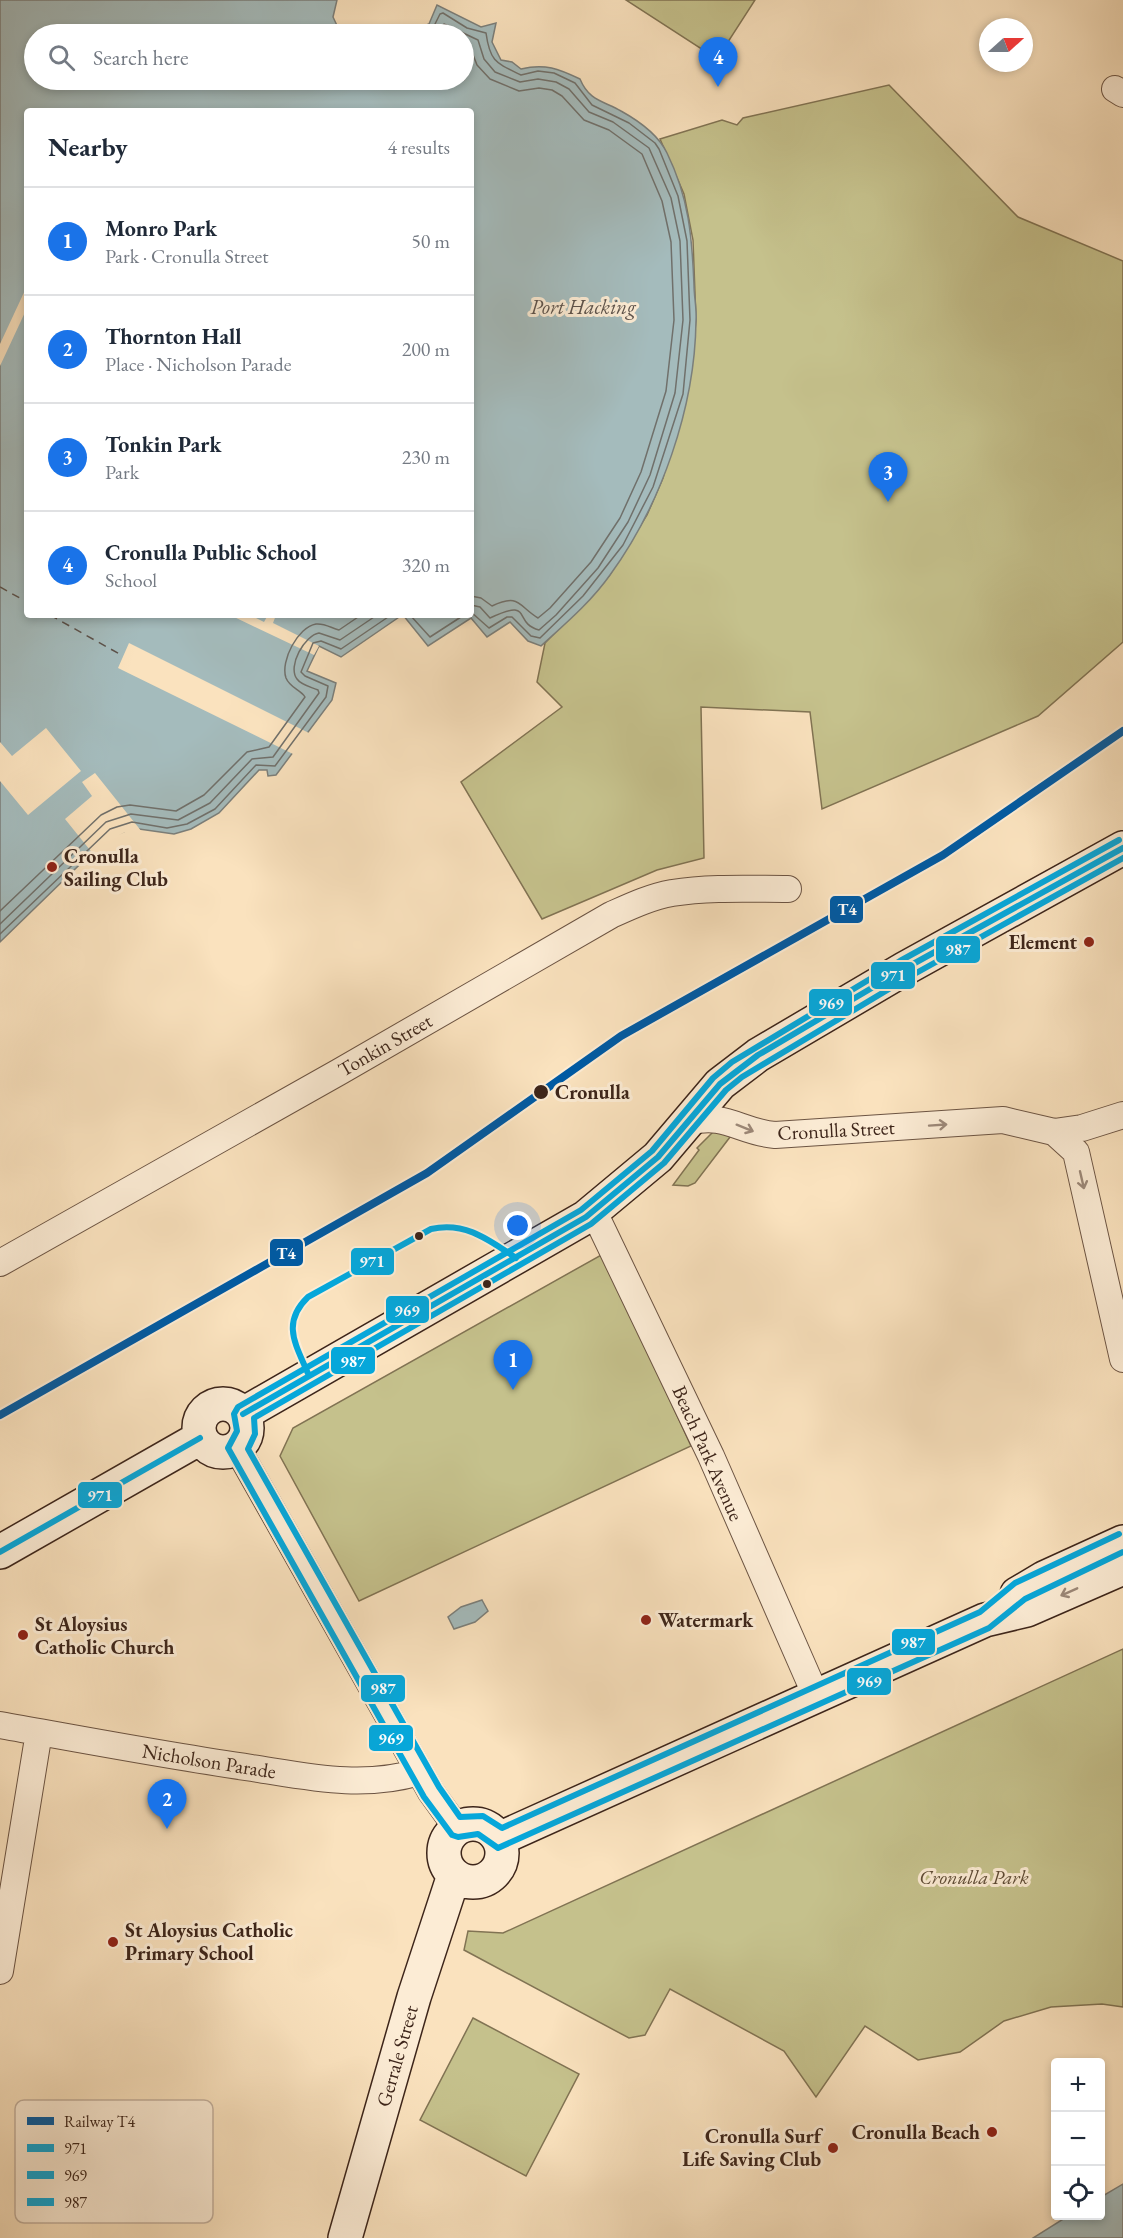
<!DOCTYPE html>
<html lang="en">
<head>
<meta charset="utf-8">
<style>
  body { margin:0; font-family:"EB Garamond",serif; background:#f2f2f3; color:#1f2937 }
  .controls { position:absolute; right:18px; bottom:18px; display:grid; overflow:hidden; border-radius:6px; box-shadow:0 3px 9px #0003 }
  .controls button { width:54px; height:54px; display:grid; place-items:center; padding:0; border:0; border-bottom:2px solid #e0e1e3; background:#fff; color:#1f2937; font:30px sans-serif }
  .compass { position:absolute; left:979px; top:18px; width:54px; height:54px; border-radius:50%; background:#fff; box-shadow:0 3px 9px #0003; rotate:69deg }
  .you { position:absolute; left:518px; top:1226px; width:21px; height:21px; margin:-15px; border:4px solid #fff; border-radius:50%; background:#1a73e8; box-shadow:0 0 0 9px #1a73e833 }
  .badge { display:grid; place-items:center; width:39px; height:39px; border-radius:50%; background:#1a73e8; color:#fff; font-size:20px; font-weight:700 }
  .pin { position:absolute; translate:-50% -50px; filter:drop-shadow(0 2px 3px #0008) }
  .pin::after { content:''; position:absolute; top:32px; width:21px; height:18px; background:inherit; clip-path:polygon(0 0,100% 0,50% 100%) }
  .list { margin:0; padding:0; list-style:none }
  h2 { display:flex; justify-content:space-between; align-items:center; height:78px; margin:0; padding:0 24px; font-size:26px }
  h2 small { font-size:20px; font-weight:400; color:#747a83 }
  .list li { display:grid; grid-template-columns:39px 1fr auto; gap:18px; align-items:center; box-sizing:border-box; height:108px; padding:0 24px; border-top:2px solid #e0e1e3 }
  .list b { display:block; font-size:22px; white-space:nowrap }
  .list p { margin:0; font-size:20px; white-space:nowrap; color:#747a83 }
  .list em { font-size:20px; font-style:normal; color:#747a83 }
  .icon { flex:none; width:33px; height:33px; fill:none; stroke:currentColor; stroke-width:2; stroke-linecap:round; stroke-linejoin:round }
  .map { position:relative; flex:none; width:1123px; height:2238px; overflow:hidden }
  .search { position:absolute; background:#fff; box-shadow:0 3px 9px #0003; left:24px; top:24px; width:450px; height:66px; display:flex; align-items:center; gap:15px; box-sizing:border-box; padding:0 21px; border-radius:33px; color:#747a83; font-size:22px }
  .panel { position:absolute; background:#fff; box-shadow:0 3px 9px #0003; left:24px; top:108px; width:450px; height:510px; border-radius:6px }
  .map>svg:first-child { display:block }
</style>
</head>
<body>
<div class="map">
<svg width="1123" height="2238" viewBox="0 0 1123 2238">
  <rect width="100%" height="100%" fill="#fae2be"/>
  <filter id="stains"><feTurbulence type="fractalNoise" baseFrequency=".00333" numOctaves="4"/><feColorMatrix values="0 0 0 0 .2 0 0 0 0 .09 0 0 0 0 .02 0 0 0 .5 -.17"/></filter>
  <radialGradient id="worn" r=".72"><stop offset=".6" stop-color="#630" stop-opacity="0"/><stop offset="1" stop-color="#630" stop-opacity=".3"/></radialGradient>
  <!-- green -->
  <path fill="#c5c18c" stroke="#817353" stroke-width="1.5" d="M626 0H755L717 59Z
    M889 85 1018 217 1123 261V642L1038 716 822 809 810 712 701 707 704 858 657 870 542 919 461 782 562 707 537 682 545 643 609 576 647 515 663 478 691 370 696 320 693 240 684 194 660 139 722 120 737 125 743 118Z
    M714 1131 724 1132 730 1137 695 1183 688 1186 673 1185 699 1150 697 1148Z
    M603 1254 691 1446 359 1601 280 1456 293 1428Z
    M1123 1649V2007L1102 2004 1051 2007 1004 2021 960 2052 918 2060 865 2026 816 2097 784 2051 670 1989 645 2035 629 2038 464 1950 468 1931 503 1933Z
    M473 2018 579 2074 526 2176 420 2120Z"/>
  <!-- water -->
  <path fill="#a4bbbc" stroke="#7b7f7b" stroke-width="1.5" d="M0 0H337L333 17 341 34H34V80H464V34H401L429 24 437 5 481 27 496 23 492 42 501 60 512 62 521 69C545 63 559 69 580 79 589 101 604 101 621 111 639 121 658 134 667 153 689 198 692 236 694 285 694 297 697 309 696 321 695 408 661 505 610 575 591 602 565 624 541 646L528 641 510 622 487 637 471 618 428 646 403 615H471V111H27V615H402L341 657 319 646 307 671 336 683 332 700 276 775 268 776 267 770H259L219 813 191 829 174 834 132 828 105 840 0 942Z
    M482 1600 488 1611 475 1622 454 1629 448 1617 461 1607Z
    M1123 2184V2238H1033L1068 2216H1100L1101 2197Z"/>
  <!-- pier -->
  <path fill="#fae2be" d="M27 286V308L0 366V344Z
    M230 615H250L264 622 268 615H276L273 623 319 646 314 655Z
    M129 643 311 734 295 755 118 668Z
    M46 728 81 771 28 815 0 781V742L12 756Z
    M95 773 142 832H125L107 842 94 855 65 819 92 796 82 782Z"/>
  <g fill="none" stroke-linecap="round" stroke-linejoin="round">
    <!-- shore -->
    <path stroke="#70706b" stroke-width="1.5" d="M415 34 433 28 440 14 443 13 467 28 486 33C490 62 496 63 521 75L538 71 554 73 575 83 592 105 629 123 655 143 659 149 678 196 687 241 690 320 683 394 653 487 623 545 583 596 540 638 531 636 512 617H507L489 628 471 612
      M437 34 444 24 478 40 484 59 495 72 520 82 538 79 556 82 569 89 589 112 613 122 649 148 671 198 680 241 683 320 675 393 650 475 628 522 598 568 556 615 539 630C512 623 534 597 490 618L480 607 471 605
      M464 44 470 47 477 65 490 79 519 91 539 88 552 90 562 96 584 120 609 130 642 154 662 201 671 242 674 320 666 391 641 472 620 518 591 562 550 608 538 618C518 606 520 593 492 606L481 598 471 596
      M410 615 430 637 464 615
      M0 911 101 815 117 807 130 805 176 811 204 795 247 752 269 747 305 697C301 690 290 688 286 678 280 661 298 627 316 624 325 623 331 628 339 630L361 615
      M0 924 106 822 131 814 178 820 210 803 252 759 273 757 319 693 318 690C311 687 301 685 297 679 287 666 305 635 319 633L340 640 377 615
      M0 934 110 829 132 822 167 828 187 824 215 809 256 765 275 766 326 697 328 686 305 676 301 672 313 643 321 641 341 649 391 615"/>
    <!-- ferry -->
    <path stroke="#5c524b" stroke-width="1.5" stroke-dasharray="8 6" stroke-linecap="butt" d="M0 587 27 602
      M50 615 123 656"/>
    <!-- street casing -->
    <g stroke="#6c5443" stroke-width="28">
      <path id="street" d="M1115 89 1123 94
        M689 1122C725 1112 740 1132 775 1135L1003 1120 1054 1132 1082 1128 1123 1115
        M1054 1132 1076 1152 1123 1359
        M594 1212 711 1456 816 1696
        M0 1263 339 1072 611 915C631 906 650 897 672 893 710 887 750 889 788 889
        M237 1448 431 1792 457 1828
        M0 1725C84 1740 168 1756 252 1768 310 1777 362 1789 419 1772
        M0 1971 39 1732"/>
    </g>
    <!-- secondary casing -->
    <g stroke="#3d251a" stroke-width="36">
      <path id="secondary" d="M199 1428a24 24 0 1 1 48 0a24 24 0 1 1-48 0Z
        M243 1414 586 1217 658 1157 720 1084 758 1055 904 969 1123 848
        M0 1552 200 1438
        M1017 1594 1044 1578 1123 1542
        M444 1853a29 29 0 1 1 58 0a29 29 0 1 1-58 0Z
        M499 1839 985 1620 1027 1610 1123 1568
        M345 2238 414 1997 454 1875"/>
    </g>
    <!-- street -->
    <use href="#street" stroke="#fcecd5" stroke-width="26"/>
    <!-- secondary -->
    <use href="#secondary" stroke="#fcecd5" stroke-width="33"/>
    <!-- bus-1 casing -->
    <g stroke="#fcecd5" stroke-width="10">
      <path id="bus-1" d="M309 1376C297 1346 280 1324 308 1297L431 1229C465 1221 489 1240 516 1258
        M243 1414 586 1217 658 1157 720 1084 758 1055 904 969 1123 848
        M0 1552 200 1438"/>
    </g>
    <!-- bus-2 casing -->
    <g stroke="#fcecd5" stroke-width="10">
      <path id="bus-2" d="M1119 840 900 961 732 1062 713 1078 652 1151 581 1210 238 1407 234 1414 237 1431 228 1448 424 1797 452 1835 458 1837 478 1834 498 1848 989 1628 1025 1599 1123 1552"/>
    </g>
    <!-- bus-3 casing -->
    <g stroke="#fcecd5" stroke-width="10">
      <path id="bus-3" d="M1119 1534 1015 1583 980 1612 502 1828 483 1816 460 1817 439 1787 248 1449 255 1434 254 1418 591 1224 664 1163 726 1090 742 1077 909 977 1123 858"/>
    </g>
    <!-- bus-1 -->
    <use href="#bus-1" stroke="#06a7da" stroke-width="6"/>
    <!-- bus-2 -->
    <use href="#bus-2" stroke="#06a7da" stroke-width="6"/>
    <!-- bus-3 -->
    <use href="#bus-3" stroke="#06a7da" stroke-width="6"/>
    <!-- rail-1 casing -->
    <g stroke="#fcecd5" stroke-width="12">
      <path id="rail-1" d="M0 1415 427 1173 621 1036 943 855 1123 731"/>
    </g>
    <!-- rail-1 -->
    <use href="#rail-1" stroke="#005aa3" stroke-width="8"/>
  </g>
  <!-- one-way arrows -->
  <defs><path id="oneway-shaft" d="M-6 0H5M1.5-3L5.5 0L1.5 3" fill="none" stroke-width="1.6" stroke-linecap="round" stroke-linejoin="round" transform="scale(1.5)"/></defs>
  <g stroke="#9c8878">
    <use href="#oneway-shaft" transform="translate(938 1125) rotate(-4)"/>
    <use href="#oneway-shaft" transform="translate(745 1128) rotate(22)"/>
    <use href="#oneway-shaft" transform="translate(1082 1180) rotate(77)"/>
    <use href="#oneway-shaft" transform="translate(1069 1592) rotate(156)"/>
  </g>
  <!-- markers -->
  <g fill="#8f2418" stroke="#fcecd5" stroke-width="2">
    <circle cx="52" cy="867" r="6"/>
    <circle cx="1089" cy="942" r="6"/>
    <circle cx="646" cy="1620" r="6"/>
    <circle cx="23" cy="1635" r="6"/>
    <circle cx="113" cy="1942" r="6"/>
    <circle cx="992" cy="2132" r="6"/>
    <circle cx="833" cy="2148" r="6"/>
  </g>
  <g fill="#3d251a" stroke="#fcecd5" stroke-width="2">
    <circle cx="541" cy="1092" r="8"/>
    <circle cx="419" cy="1236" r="5"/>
    <circle cx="487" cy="1284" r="5"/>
  </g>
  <g text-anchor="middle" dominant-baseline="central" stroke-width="6" stroke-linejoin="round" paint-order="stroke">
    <!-- poi labels -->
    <g font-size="20" font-weight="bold" fill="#3d251a" stroke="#fcecd5" text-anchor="start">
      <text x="64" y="856">Cronulla<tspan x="64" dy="23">Sailing Club</tspan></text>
      <text x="1077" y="942" text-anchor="end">Element</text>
      <text x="658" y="1620">Watermark</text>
      <text x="35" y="1624">St Aloysius<tspan x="35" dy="23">Catholic Church</tspan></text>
      <text x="125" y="1930">St Aloysius Catholic<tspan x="125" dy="23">Primary School</tspan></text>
      <text x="980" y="2132" text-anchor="end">Cronulla Beach</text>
      <text x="821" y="2136" text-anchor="end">Cronulla Surf<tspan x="821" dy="23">Life Saving Club</tspan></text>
    </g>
    <!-- street labels -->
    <g font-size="20" fill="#3d251a" stroke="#fcecd5">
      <text transform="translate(385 1045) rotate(-30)">Tonkin Street</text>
      <text transform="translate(836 1130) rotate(-3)">Cronulla Street</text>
      <text transform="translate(708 1453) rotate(66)">Beach Park Avenue</text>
      <text transform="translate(209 1761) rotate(9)">Nicholson Parade</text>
      <text transform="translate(397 2056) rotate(-74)">Gerrale Street</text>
    </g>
    <!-- stop labels -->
    <g font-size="20" font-weight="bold" fill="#3d251a" stroke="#fcecd5" text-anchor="start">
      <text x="555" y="1092">Cronulla</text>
    </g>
    <!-- park labels -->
    <g font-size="20" font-style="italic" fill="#5f4c36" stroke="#fcecd5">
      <text x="974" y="1877">Cronulla Park</text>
    </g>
    <!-- water labels -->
    <g font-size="21" font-style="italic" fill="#5c524b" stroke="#fcecd5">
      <text x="583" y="306">Port Hacking</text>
    </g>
  </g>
  <!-- legend -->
  <rect x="15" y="2100" width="198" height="123" rx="9" fill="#fcecd5" stroke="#c3b09d" stroke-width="1.5"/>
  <rect x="27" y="2117" width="27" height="8" fill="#005aa3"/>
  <rect x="27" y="2144" width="27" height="8" fill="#06a7da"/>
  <rect x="27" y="2171" width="27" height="8" fill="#06a7da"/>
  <rect x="27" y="2198" width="27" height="8" fill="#06a7da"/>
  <g font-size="16" fill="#3d251a">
    <text x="64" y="2127">Railway T4</text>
    <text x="64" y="2154">971</text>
    <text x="64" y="2181">969</text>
    <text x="64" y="2208">987</text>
  </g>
  <g stroke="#fcecd5" stroke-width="2">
    <rect x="829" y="895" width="35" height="29" rx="6" fill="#005aa3"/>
    <rect x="935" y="935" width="46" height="29" rx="6" fill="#06a7da"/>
    <rect x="870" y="961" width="46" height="29" rx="6" fill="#06a7da"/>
    <rect x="808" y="988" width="45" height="29" rx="6" fill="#06a7da"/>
    <rect x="269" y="1238" width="35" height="29" rx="6" fill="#005aa3"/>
    <rect x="350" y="1247" width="45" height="29" rx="6" fill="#06a7da"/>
    <rect x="385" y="1295" width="45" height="29" rx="6" fill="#06a7da"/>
    <rect x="330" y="1346" width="46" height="29" rx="6" fill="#06a7da"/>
    <rect x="77" y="1481" width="46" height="28" rx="6" fill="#06a7da"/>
    <rect x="891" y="1628" width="45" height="28" rx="6" fill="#06a7da"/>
    <rect x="846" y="1667" width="46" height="29" rx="6" fill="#06a7da"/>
    <rect x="360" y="1674" width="46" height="29" rx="6" fill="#06a7da"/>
    <rect x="368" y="1724" width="46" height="28" rx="6" fill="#06a7da"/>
  </g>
  <g font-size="16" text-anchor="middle" font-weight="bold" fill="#fff">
    <text x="847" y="915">T4</text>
    <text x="958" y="955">987</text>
    <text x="893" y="981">971</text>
    <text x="831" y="1009">969</text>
    <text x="286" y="1259">T4</text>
    <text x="372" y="1267">971</text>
    <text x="407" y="1316">969</text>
    <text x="353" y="1367">987</text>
    <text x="100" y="1501">971</text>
    <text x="913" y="1648">987</text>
    <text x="869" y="1687">969</text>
    <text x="383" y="1694">987</text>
    <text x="391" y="1744">969</text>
  </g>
  <rect width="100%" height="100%" filter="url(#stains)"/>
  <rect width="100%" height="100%" fill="url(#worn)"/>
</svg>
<div class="controls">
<button>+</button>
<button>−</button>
<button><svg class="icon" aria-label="locate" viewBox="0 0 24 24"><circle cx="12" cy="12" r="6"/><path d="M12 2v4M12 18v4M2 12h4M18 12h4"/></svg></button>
</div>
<svg class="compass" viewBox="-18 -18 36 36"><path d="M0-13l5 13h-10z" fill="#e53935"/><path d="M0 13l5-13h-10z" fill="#747a83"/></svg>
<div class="you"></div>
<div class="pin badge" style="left:513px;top:1390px">1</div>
<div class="pin badge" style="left:167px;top:1829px">2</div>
<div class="pin badge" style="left:888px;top:502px">3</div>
<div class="pin badge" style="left:718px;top:87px">4</div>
<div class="search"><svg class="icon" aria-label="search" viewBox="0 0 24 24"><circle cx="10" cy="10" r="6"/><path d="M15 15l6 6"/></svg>Search here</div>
<section class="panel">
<h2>Nearby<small>4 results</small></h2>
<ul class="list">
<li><span class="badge">1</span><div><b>Monro Park</b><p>Park · Cronulla Street</p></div><em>50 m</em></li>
<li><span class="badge">2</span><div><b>Thornton Hall</b><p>Place · Nicholson Parade</p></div><em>200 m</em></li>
<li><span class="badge">3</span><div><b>Tonkin Park</b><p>Park</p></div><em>230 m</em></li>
<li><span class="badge">4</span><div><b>Cronulla Public School</b><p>School</p></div><em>320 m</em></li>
</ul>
</section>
</div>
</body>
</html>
